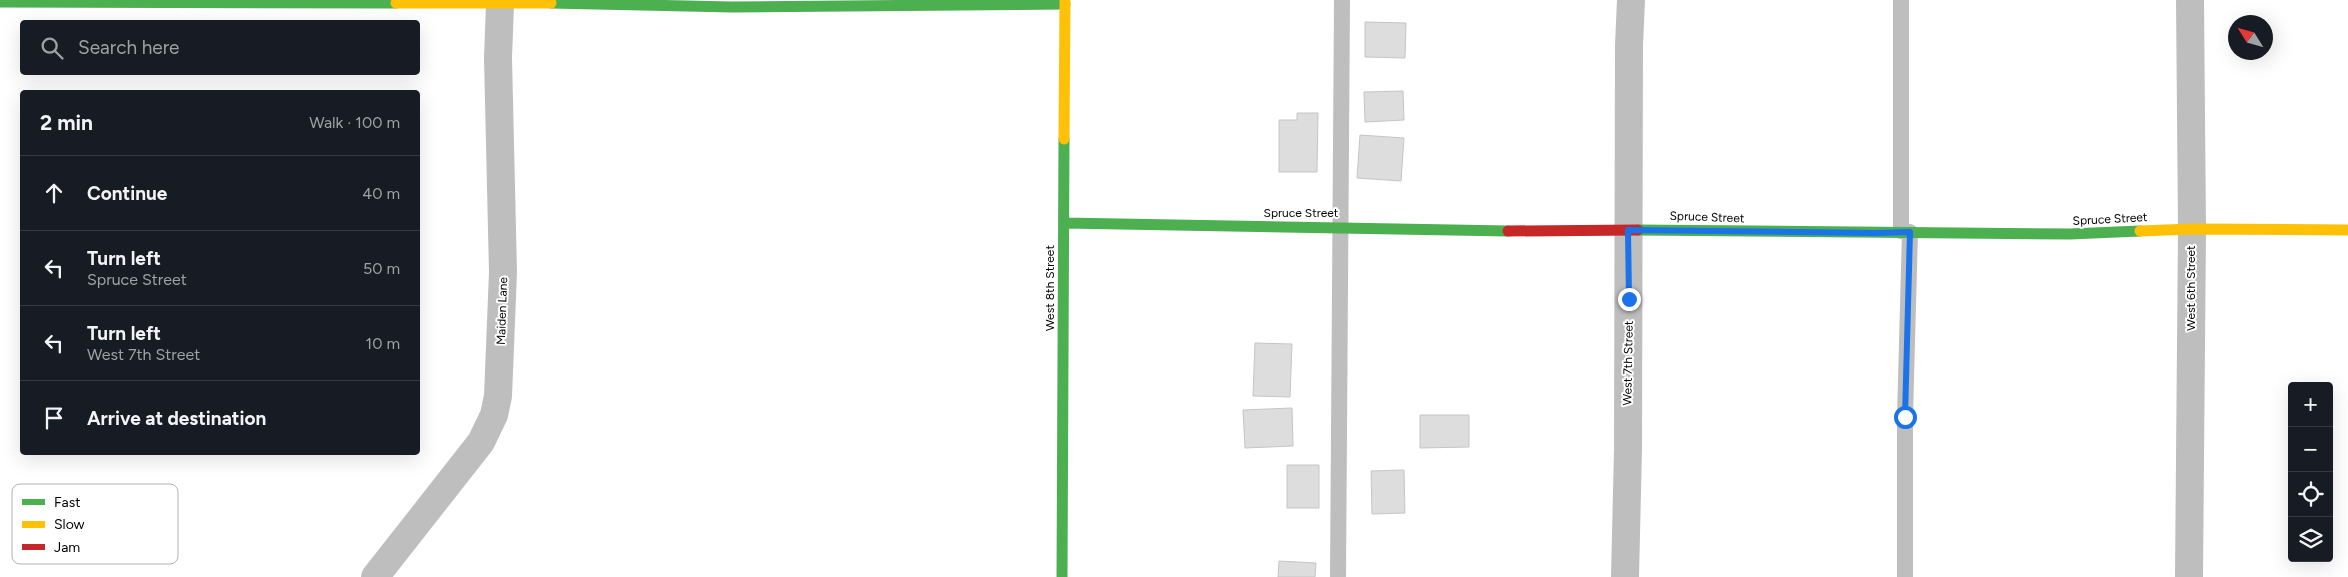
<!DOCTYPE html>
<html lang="en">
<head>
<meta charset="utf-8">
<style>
  body { margin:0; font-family:Figtree,sans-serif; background:#20242c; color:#f1f3f6 }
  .controls { position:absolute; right:15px; bottom:15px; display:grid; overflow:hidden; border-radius:5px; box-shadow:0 5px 20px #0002 }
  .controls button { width:45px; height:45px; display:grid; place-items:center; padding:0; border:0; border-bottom:1px solid #363941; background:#171b24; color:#f1f3f6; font:25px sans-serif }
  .compass { position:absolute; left:2228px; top:15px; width:45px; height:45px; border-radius:50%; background:#171b24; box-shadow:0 5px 20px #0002; rotate:307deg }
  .stop { position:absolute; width:15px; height:15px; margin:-11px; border:4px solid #1a73e8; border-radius:50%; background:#fff }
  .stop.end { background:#1a73e8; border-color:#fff; box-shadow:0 1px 5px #0008 }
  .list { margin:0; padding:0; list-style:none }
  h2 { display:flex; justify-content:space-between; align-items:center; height:65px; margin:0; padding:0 20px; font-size:21px }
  h2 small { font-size:16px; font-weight:400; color:#9ea1a6 }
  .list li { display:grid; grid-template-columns:32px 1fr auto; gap:15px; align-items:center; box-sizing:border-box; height:75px; padding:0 20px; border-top:1px solid #363941 }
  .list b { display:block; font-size:19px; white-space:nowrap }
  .list p { margin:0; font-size:16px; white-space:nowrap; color:#9ea1a6 }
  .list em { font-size:16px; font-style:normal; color:#9ea1a6 }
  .icon { flex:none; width:28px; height:28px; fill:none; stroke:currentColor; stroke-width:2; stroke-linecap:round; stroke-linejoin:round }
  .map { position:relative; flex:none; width:2348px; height:577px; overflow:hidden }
  .search { position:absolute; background:#171b24; box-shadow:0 5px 20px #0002; left:20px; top:20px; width:400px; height:55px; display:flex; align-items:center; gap:12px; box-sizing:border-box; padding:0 18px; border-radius:5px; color:#9ea1a6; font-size:19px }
  .panel { position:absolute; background:#171b24; box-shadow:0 5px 20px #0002; left:20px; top:90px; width:400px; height:365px; border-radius:5px }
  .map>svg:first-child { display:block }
</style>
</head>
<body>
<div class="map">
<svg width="2348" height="577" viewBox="0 0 2348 577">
  <rect width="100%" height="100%" fill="#fff"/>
  <!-- building -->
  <path fill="#ddd" stroke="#c5c5c5" d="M1365 22 1406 23 1405 58 1365 57Z
    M1403 91 1404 120 1365 122 1364 92Z
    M1297 113H1318L1317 172H1279V120H1297Z
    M1360 135 1404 138 1401 181 1357 178Z
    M1255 343 1292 344 1290 397 1253 396Z
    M1292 408 1293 446 1245 448 1243 410Z
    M1420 415H1469V447L1420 448Z
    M1287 465H1319V508H1287Z
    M1404 470 1405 513 1372 514 1371 471Z
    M1279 561 1316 563 1315 577H1278Z"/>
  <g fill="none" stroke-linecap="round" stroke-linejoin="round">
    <!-- lane -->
    <path stroke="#bebebe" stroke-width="16" d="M1901 231V0
      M1338 577 1342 0
      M1905 577V417L1910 232"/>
    <!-- street -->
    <path stroke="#bebebe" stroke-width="28" d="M375 577 481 442 494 415 498 396 503 272 498 58 500 4
      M1625 577 1628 449 1629 45 1631 0
      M2189 577 2192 229 2190 0"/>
    <!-- fast -->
    <path stroke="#4caf50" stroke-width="11" d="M0 2 396 3
      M551 3 732 7 1065 4
      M1064 223 1508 231
      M1638 230 2070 234 2140 231
      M1062 577 1064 139"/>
    <!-- slow -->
    <path stroke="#ffc107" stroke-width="11" d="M396 3H551
      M1064 139 1065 0
      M2140 231 2192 229 2348 230"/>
    <!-- jam -->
    <path stroke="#c62828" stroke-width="11" d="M1508 231 1638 230"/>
  </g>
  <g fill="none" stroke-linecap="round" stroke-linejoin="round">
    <!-- route -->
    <path stroke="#1a73e8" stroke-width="6" d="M1629 299 1628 230 1876 233 1910 232 1905 417"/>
  </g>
  <g text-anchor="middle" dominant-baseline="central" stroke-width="4" stroke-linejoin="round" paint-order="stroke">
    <!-- street labels -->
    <g font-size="12" fill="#000" stroke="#fff">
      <text x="1301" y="213">Spruce Street</text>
      <text transform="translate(1707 217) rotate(2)">Spruce Street</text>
      <text transform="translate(2110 219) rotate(-3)">Spruce Street</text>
      <text transform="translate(1050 288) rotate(-90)">West 8th Street</text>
      <text transform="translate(2191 288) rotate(-90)">West 6th Street</text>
      <text transform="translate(502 311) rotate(-88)">Maiden Lane</text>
      <text transform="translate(1628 363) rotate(-89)">West 7th Street</text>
    </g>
  </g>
  <!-- legend -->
  <rect x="12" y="484" width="166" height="80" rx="8" fill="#fff" stroke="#b2b2b2" stroke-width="1"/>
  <rect x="22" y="499" width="23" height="6" fill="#4caf50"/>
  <rect x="22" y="521" width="23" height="7" fill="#ffc107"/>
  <rect x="22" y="544" width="23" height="6" fill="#c62828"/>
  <g font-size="14" fill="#000">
    <text x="54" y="507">Fast</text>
    <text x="54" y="529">Slow</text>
    <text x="54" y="552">Jam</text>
  </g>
</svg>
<div class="controls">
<button>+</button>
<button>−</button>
<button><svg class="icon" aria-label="locate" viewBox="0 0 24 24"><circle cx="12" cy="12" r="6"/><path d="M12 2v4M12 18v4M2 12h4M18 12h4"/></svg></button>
<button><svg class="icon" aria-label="layers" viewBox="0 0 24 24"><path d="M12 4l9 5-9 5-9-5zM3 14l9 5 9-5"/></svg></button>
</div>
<svg class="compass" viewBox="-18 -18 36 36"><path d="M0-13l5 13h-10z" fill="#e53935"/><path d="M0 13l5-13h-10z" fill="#9ea1a6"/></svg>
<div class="stop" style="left:1905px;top:417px"></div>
<div class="stop end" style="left:1629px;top:299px"></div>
<div class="search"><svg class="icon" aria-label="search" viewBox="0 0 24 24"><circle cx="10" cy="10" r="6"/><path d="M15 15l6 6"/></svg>Search here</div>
<section class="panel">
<h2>2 min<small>Walk · 100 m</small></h2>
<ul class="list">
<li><svg class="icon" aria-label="ahead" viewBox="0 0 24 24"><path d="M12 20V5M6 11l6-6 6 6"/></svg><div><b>Continue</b></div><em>40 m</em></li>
<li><svg class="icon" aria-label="left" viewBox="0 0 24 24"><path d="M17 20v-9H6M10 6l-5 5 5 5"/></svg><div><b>Turn left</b><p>Spruce Street</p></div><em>50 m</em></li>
<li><svg class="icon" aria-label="left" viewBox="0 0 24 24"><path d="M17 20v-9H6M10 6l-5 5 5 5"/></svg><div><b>Turn left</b><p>West 7th Street</p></div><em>10 m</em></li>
<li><svg class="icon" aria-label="arrive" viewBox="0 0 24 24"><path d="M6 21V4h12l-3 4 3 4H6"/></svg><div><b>Arrive at destination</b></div></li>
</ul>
</section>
</div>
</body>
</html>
